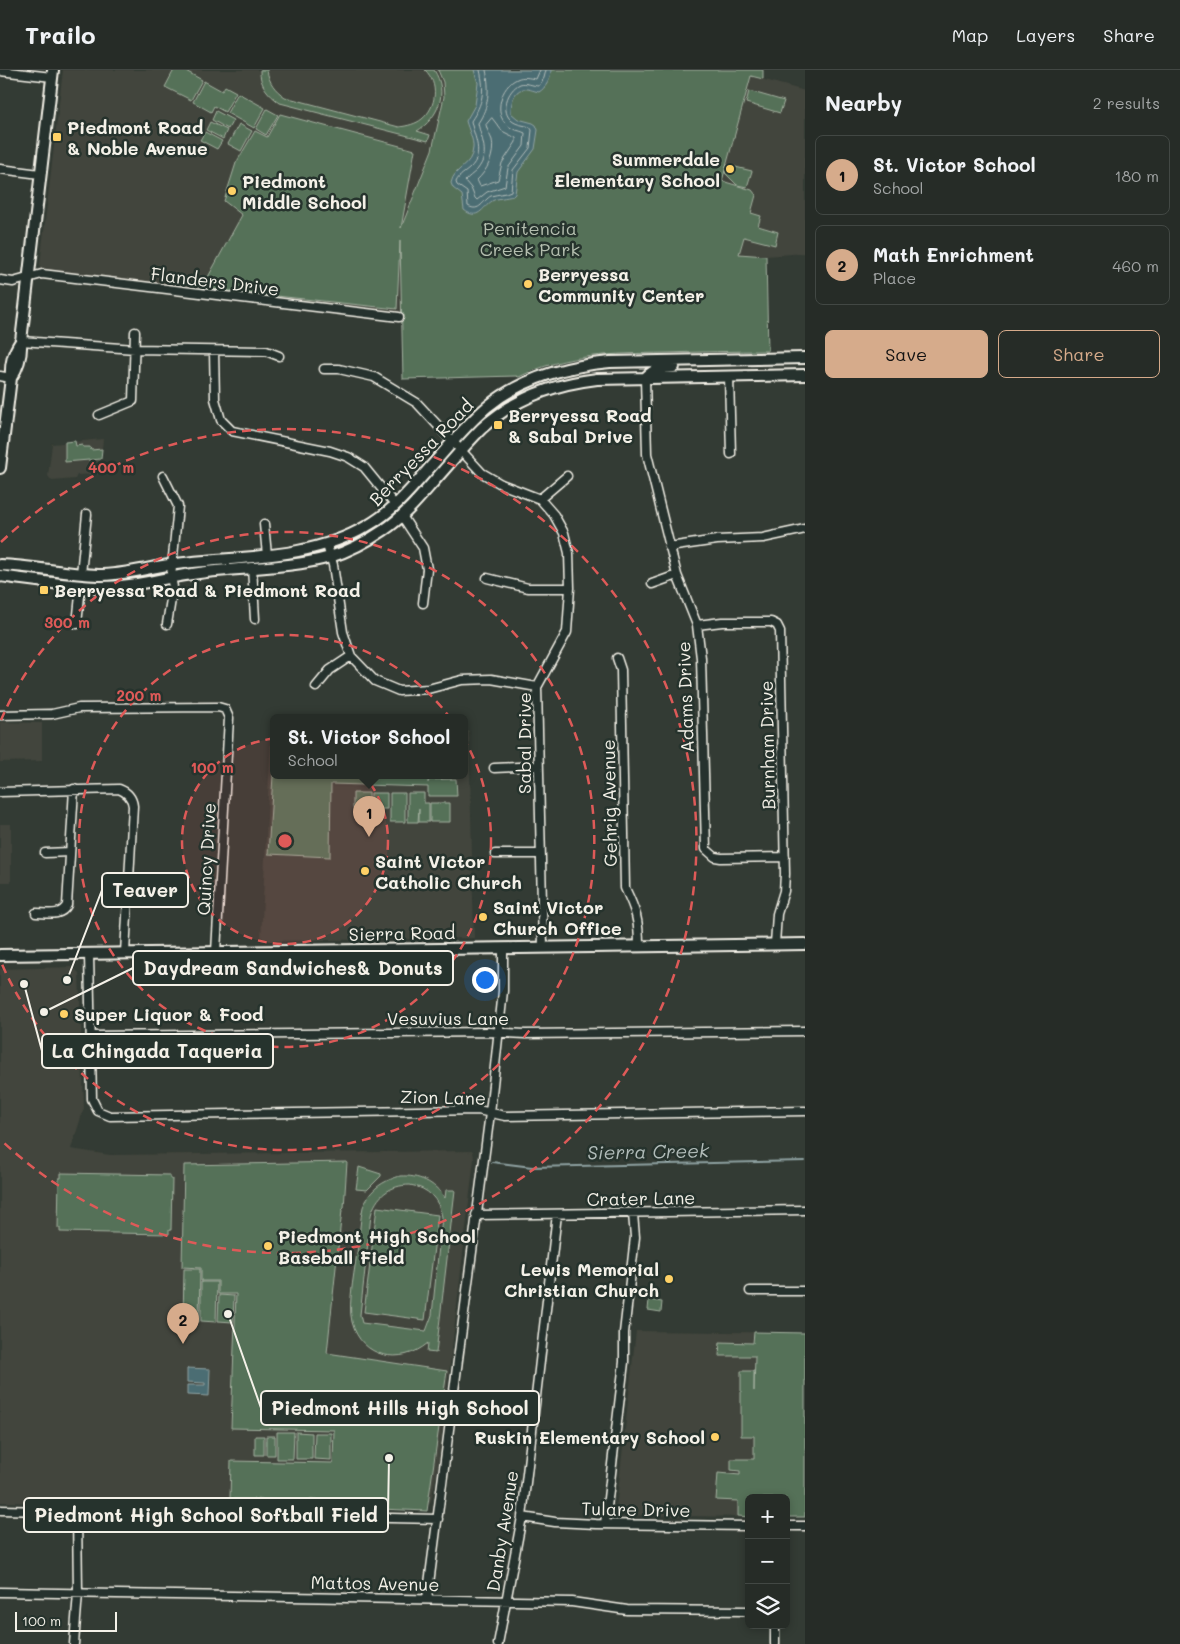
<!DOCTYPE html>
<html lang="en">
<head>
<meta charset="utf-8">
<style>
  body { margin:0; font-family:Mali,sans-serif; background:#2e342f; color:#f1f3f6 }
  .controls { position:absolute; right:15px; bottom:15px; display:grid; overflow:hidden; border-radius:8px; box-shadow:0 2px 8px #0003 }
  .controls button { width:45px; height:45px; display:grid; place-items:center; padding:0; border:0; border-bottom:1px solid #424844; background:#262c27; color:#f1f3f6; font:25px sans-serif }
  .scale { position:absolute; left:15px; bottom:12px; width:102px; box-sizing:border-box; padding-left:5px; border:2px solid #f4f1e8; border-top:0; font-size:14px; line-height:18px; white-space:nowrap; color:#f4f1e8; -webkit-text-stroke:4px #26332d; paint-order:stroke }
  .you { position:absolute; left:484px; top:909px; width:18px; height:18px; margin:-12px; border:4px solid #fff; border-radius:50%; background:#1a73e8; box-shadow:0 0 0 8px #1a73e833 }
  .badge { display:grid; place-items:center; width:32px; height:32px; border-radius:50%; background:#d6ab8b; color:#111; font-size:16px; font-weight:700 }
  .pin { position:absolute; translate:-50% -41px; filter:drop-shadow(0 1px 2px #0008) }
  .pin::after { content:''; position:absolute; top:26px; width:18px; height:15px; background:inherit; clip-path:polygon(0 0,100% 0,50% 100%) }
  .popup { position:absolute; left:270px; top:644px; width:198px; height:65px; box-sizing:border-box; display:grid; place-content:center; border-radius:8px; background:#262c27; filter:drop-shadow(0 1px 4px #0005); font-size:16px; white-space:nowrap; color:#a4a7a7 }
  .popup b { font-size:19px; color:#f1f3f6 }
  .popup::after { content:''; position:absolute; left:50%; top:100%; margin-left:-10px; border:10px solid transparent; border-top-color:#262c27 }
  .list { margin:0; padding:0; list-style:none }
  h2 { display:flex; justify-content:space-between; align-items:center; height:65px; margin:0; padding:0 20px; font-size:21px }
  h2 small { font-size:16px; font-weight:400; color:#a4a7a7 }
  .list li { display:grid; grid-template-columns:32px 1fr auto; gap:15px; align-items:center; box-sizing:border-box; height:80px; margin:0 10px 10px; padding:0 10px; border:1px solid #424844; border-radius:8px }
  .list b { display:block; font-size:19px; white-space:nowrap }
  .list p { margin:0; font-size:16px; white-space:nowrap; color:#a4a7a7 }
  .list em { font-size:16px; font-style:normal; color:#a4a7a7 }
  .actions { display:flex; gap:10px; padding:15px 20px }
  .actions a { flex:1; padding:11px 0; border:1px solid #d6ab8b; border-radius:8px; text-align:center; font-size:18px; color:#d6ab8b }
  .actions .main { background:#d6ab8b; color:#111 }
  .icon { flex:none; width:28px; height:28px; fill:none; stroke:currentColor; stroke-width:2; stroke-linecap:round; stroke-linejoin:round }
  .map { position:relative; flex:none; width:805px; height:1574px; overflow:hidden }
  header { display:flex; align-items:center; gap:30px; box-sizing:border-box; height:70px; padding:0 25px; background:#262c27; border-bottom:1px solid #424844 }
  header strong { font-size:24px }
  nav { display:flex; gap:28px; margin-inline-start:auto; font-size:18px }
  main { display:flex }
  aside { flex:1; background:#262c27 }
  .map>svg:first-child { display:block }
</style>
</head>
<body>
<header>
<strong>Trailo</strong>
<nav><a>Map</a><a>Layers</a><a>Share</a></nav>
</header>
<main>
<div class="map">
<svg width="805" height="1574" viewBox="0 0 805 1574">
  <rect width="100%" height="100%" fill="#333b34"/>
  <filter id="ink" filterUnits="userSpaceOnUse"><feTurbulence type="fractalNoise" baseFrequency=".02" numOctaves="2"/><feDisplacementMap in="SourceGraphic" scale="10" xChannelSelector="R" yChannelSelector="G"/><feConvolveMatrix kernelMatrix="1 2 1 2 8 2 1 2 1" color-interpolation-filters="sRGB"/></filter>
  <g filter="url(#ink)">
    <!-- built -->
    <path fill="#42453c" d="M63 0H438L443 12 444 27 432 80 400 162 403 243 39 203Z
      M729 0 805 21V183L766 186 739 185 657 63Z
      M103 369 99 404 77 405 75 409 52 411 48 406 52 374Z
      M0 652 42 653V691L0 692Z
      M469 661 474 868 261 871 271 666H274V706H464V662Z
      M0 754H11V812H0Z
      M73 897 79 903 84 1038 71 1079 110 1085 473 1081 474 1089 438 1398 431 1431 427 1437 422 1438 0 1432V899Z
      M636 1261 805 1263V1447H786V1428H749V1447L622 1445 618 1443 616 1439Z"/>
    <!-- green -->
    <path fill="#557159" stroke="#a4b1a0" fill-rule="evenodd" d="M174 0H184L202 10 191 30 165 17Z
      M260 0H267C269 13 275 20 285 27L399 57C407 56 416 54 422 49 437 37 439 13 425 0H434C449 23 438 48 417 61L430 65 428 71 280 33C269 25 259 15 260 0Z
      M438 0H763V9L751 6 722 111 752 120 756 125 751 143 761 146 758 156 778 162 775 175 744 167 739 184 766 186 768 281C734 281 699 282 665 283 613 284 567 283 519 307L516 306 403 309 400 171 397 239 202 218 242 145 224 131 236 93 255 61 267 67 280 44 415 80 401 158 432 80 444 27 443 12Z
      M204 11 222 21 225 16 236 22 225 42 214 36 211 42 193 32Z
      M749 21 784 31 780 43 746 33Z
      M238 23 265 38 254 58 227 43Z
      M267 39 278 45 266 65 256 59Z
      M216 41 233 50 228 59 212 50Z
      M210 52 227 60 223 69 206 60Z
      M239 54 252 61 241 81 228 74Z
      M205 62 222 71 217 79 200 70Z
      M727 95 752 101 747 117 737 115 725 103Z
      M75 371 76 376 82 375 83 377H90L91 380 102 379 101 389 65 392V372Z
      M274 690V706H428V713L429 710 456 709 457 726H428V717L331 714 330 787 268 784Z
      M353 723H369V739H353Z
      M371 723H387V739H371Z
      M390 723H405V752H390Z
      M408 723H424V733H429V752H419V738L418 752H408Z
      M430 733H450V752H430Z
      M347 1092 344 1138 342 1140 327 1283 447 1301 427 1441 333 1437V1430L230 1429 231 1391 333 1393 334 1360 231 1358 236 1224H218V1211H201V1198L182 1197 184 1095Z
      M359 1097 381 1104V1106L367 1120 356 1119Z
      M61 1103 170 1105V1109H172L171 1160H169V1164L60 1162V1158H58L59 1108H61Z
      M400 1106C419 1105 434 1112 445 1128L446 1120H455L436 1283 427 1282 428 1273C401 1296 361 1288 352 1252 347 1233 356 1195 358 1175 360 1163 360 1149 363 1137 364 1134 367 1130 368 1127 376 1115 387 1110 400 1106ZM410 1115C428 1118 439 1129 442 1147L432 1245 426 1261 362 1253 360 1245 371 1145C376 1126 390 1115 410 1115Z
      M377 1137 438 1145 425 1250 364 1242Z
      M184 1199H200L199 1252 183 1251Z
      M201 1212H217L216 1252 201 1251Z
      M219 1225 234 1226 233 1252 218 1251Z
      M649 1230 662 1232 661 1242 648 1240Z
      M754 1262 805 1263V1447H786V1428H749V1447L738 1446V1431L716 1430 718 1403 740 1405V1401L731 1400V1389H754V1366H741V1301H754V1321L755 1286H719L720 1272 753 1273Z
      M277 1362H294L293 1389H277Z
      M296 1362 312 1363V1389H296Z
      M315 1363H331V1390L314 1389Z
      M255 1366H264V1385H255Z
      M266 1366H275V1385H266Z"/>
    <!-- water -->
    <path fill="#4c6d73" stroke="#8fa2a2" d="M474 0H551C551 8 546 18 539 22 534 21 527 18 523 19 513 21 511 34 511 43L518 49 533 53 536 55 538 60 535 79 518 102 515 124 513 126C506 128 497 128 492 131 482 138 478 151 464 140L462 125 453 118 451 113C454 97 472 97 473 78 474 70 468 59 466 51L475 35 478 13Z
      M187 1298 210 1299 209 1326 187 1325V1315H205V1313L187 1312Z"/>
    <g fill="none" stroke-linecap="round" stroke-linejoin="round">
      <!-- shore -->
      <path stroke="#b1bcb9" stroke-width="1" d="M480 0C485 22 483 33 471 51 474 67 485 84 470 98 465 103 459 105 456 112L457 115 467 122 468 136C480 143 483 130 491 126 498 124 505 124 511 121L513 100 530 78 532 60 530 57C524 55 517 55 512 51 500 42 507 20 520 14 526 12 533 16 539 16L544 8 546 0
        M486 0C490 19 489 37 478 53 481 70 491 83 477 100 473 104 468 107 465 111L471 118 475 128 477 130 487 122 505 116 508 98 524 76 525 63C519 60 512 60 507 55 493 43 501 16 517 9 523 6 529 8 536 9L540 0
        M492 48 502 61 516 68V72L502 93 498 110 480 116 477 110C487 101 495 85 492 70 490 65 487 60 486 55Z"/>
      <!-- stream -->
      <path stroke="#8fa2a2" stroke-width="2" d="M492 1092 532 1097 805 1091"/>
      <!-- street casing -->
      <g stroke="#f4f1e8" stroke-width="11">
        <path id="street" d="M0 1 52 7
          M0 99 40 104
          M0 210 13 212 42 204 399 247
          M21 271 135 279 266 281 279 286
          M214 281 215 329 221 350 232 361 330 381 348 387 364 397 395 435
          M324 299H339L374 307 417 333 482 403 501 414 540 429 554 445 564 463 569 483 570 518 567 562 537 617 543 877
          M0 306 11 308
          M729 306 731 384
          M645 308 647 384 677 505 697 555 701 588 706 779 715 787 721 788 785 787
          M99 345 133 331 135 262
          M163 406 178 436 171 507 173 517 167 554
          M540 429 567 406
          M402 446 423 478 427 499 423 533
          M264 454 267 485
          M327 475 333 495 343 562 351 586 375 611 399 621 428 619 462 610 491 609 537 617
          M669 477 717 470 763 468 805 459
          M252 497 255 549
          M81 504 87 444
          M487 508 528 518H570
          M652 514 677 505
          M77 554 81 516
          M697 555 722 552H771L777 555 780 561 785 804 784 821 777 844 775 874
          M617 588 621 600 625 818C636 841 639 850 639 876
          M316 617 330 600 351 586
          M0 645 52 644 79 638 218 637 225 639 229 648 216 882
          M494 698 538 696
          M0 722 119 719C127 722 132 727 133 736L125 883
          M45 783 70 782
          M495 784H540
          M36 843C47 843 61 847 67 835L74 719
          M89 884 92 1029 98 1041 110 1046 478 1040 505 1046 805 1041
          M91 966 489 962 525 964 805 961
          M476 1145 805 1140
          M750 1221H805
          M0 1440 438 1449
          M522 1447 555 1452 596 1454 749 1456
          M605 1454 624 1292V1263L635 1167 633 1144
          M786 1456H805
          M0 1522 572 1532 627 1540 749 1541
          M427 1529 490 1043 503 921V878
          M74 1574 78 1523 77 1442
          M498 1574 522 1447 557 1144
          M775 1574V1555"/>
      </g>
      <!-- secondary casing -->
      <g stroke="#f4f1e8" stroke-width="14">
        <path id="secondary" d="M11 308C19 296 22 285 21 271L53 0
          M645 308C654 299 661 297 674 297
          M0 398 11 308C10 293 13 283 21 271
          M0 495C33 496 65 504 98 505 126 505 149 497 176 494 240 486 310 490 367 456 394 441 413 417 433 394 450 375 467 354 487 337 522 308 566 296 610 292L805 288
          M0 506C32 510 65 516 98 517 132 518 165 507 199 503 242 497 288 499 330 487 349 481 368 471 384 460 404 447 420 427 435 410 450 393 465 375 481 359 513 329 554 314 597 309L805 305
          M0 885 805 874"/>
      </g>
      <!-- street -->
      <use href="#street" stroke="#26332d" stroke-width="8"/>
      <!-- secondary -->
      <use href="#secondary" stroke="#26332d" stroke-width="10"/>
    </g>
  </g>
  <!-- distance rings -->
  <circle cx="285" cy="771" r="103" fill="#de5a58" fill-opacity=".12"/>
  <g fill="none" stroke="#de5a58" stroke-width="2.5" stroke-dasharray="9 6">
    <circle cx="285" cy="771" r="103"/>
    <circle cx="285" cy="771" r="206"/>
    <path d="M1 650A309 309 0 1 1 1 892"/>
    <path d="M1 472A412 412 0 1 1 1 1070"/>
  </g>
  <!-- markers -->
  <g fill="#ffd166" stroke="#26332d" stroke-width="2">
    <rect x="52" y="62" width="10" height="10" rx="2.5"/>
    <circle cx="730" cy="99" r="5"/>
    <circle cx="232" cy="121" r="5"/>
    <circle cx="528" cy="214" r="5"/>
    <rect x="493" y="350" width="10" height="10" rx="2.5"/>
    <rect x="39" y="515" width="10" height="10" rx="2.5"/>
    <circle cx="365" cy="801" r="5"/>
    <circle cx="483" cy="847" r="5"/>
    <circle cx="64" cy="944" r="5"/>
    <circle cx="268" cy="1176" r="5"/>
    <circle cx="669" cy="1209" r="5"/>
    <circle cx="715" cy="1367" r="5"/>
  </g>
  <g text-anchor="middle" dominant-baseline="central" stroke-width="5" stroke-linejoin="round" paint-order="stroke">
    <!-- poi labels -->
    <g font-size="18" font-weight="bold" fill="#f4f1e8" stroke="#26332d" text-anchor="start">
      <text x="67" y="57">Piedmont Road<tspan x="67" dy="21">&amp; Noble Avenue</tspan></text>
      <text x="720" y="89" text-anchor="end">Summerdale<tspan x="720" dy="21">Elementary School</tspan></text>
      <text x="242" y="111">Piedmont<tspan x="242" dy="21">Middle School</tspan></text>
      <text x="538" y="204">Berryessa<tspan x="538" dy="21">Community Center</tspan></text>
      <text x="508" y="345">Berryessa Road<tspan x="508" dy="21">&amp; Sabal Drive</tspan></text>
      <text x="54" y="520">Berryessa Road &amp; Piedmont Road</text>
      <text x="375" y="791">Saint Victor<tspan x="375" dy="21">Catholic Church</tspan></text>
      <text x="493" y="837">Saint Victor<tspan x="493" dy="21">Church Office</tspan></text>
      <text x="74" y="944">Super Liquor &amp; Food</text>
      <text x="278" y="1166">Piedmont High School<tspan x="278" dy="21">Baseball Field</tspan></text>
      <text x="659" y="1199" text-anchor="end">Lewis Memorial<tspan x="659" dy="21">Christian Church</tspan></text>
      <text x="705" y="1367" text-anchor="end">Ruskin Elementary School</text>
    </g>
    <!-- park labels -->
    <g font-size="18" fill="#b4beaf" stroke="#26332d">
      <text x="530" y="158">Penitencia<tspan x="530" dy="21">Creek Park</tspan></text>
    </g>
    <!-- street labels -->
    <g font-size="18" fill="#f4f1e8" stroke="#26332d">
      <text transform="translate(215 211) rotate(7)">Flanders Drive</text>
      <text transform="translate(421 382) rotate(-46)">Berryessa Road</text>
      <text transform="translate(685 627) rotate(-92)">Adams Drive</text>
      <text transform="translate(524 673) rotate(-90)">Sabal Drive</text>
      <text transform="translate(767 675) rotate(-91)">Burnham Drive</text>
      <text transform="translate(609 733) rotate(-91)">Gehrig Avenue</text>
      <text transform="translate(206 789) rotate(-87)">Quincy Drive</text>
      <text transform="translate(402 863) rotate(-1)">Sierra Road</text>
      <text x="448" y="948">Vesuvius Lane</text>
      <text transform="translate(443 1027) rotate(1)">Zion Lane</text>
      <text transform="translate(641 1128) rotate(-1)">Crater Lane</text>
      <text transform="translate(636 1439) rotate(1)">Tulare Drive</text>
      <text transform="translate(502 1461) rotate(-81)">Danby Avenue</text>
      <text transform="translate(375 1513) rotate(1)">Mattos Avenue</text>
    </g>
    <!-- water labels -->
    <g font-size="19" font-style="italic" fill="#b1bcb9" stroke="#26332d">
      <text transform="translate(648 1081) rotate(-1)">Sierra Creek</text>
    </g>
  </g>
  <circle cx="285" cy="771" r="8" fill="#de5a58" stroke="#26332d" stroke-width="2.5"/>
  <g font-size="15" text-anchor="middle" font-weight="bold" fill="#de5a58" stroke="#26332d" stroke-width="5" stroke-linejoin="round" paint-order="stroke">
    <text x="111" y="403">400 m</text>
    <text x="67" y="558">300 m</text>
    <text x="139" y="631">200 m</text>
    <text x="212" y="703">100 m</text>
  </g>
  <!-- callouts -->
  <path fill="none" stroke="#f4f1e8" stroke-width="2" d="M67 910L102 820M44 942L133 898M24 914L42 981M228 1244L261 1338M389 1388L388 1445"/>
  <g fill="#f4f1e8" stroke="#26332d" stroke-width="2">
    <circle cx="67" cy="910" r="5"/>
    <circle cx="44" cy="942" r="5"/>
    <circle cx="24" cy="914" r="5"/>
    <circle cx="228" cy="1244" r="5"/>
    <circle cx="389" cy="1388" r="5"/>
  </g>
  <g fill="#26332d" stroke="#f4f1e8" stroke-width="2">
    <rect x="102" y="803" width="86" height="34" rx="5"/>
    <rect x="133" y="881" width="320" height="34" rx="5"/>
    <rect x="42" y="964" width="231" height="34" rx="5"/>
    <rect x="261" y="1321" width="278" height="34" rx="5"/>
    <rect x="24" y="1428" width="364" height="34" rx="5"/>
  </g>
  <g font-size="19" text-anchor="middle" font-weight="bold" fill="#f4f1e8">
    <text x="145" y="827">Teaver</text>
    <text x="293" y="905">Daydream Sandwiches&amp; Donuts</text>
    <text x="157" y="988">La Chingada Taqueria</text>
    <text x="400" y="1345">Piedmont Hills High School</text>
    <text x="206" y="1452">Piedmont High School Softball Field</text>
  </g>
</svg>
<div class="controls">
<button>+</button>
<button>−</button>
<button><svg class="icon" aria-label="layers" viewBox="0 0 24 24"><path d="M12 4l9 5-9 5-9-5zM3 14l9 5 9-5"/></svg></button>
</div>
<div class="scale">100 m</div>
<div class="you"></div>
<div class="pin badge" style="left:369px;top:767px">1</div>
<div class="popup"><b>St. Victor School</b>School</div>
<div class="pin badge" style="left:183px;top:1274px">2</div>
</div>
<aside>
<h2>Nearby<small>2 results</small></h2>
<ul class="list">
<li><span class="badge">1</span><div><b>St. Victor School</b><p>School</p></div><em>180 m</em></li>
<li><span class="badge">2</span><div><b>Math Enrichment</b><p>Place</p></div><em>460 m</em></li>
</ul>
<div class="actions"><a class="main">Save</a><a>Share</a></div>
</aside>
</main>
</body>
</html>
